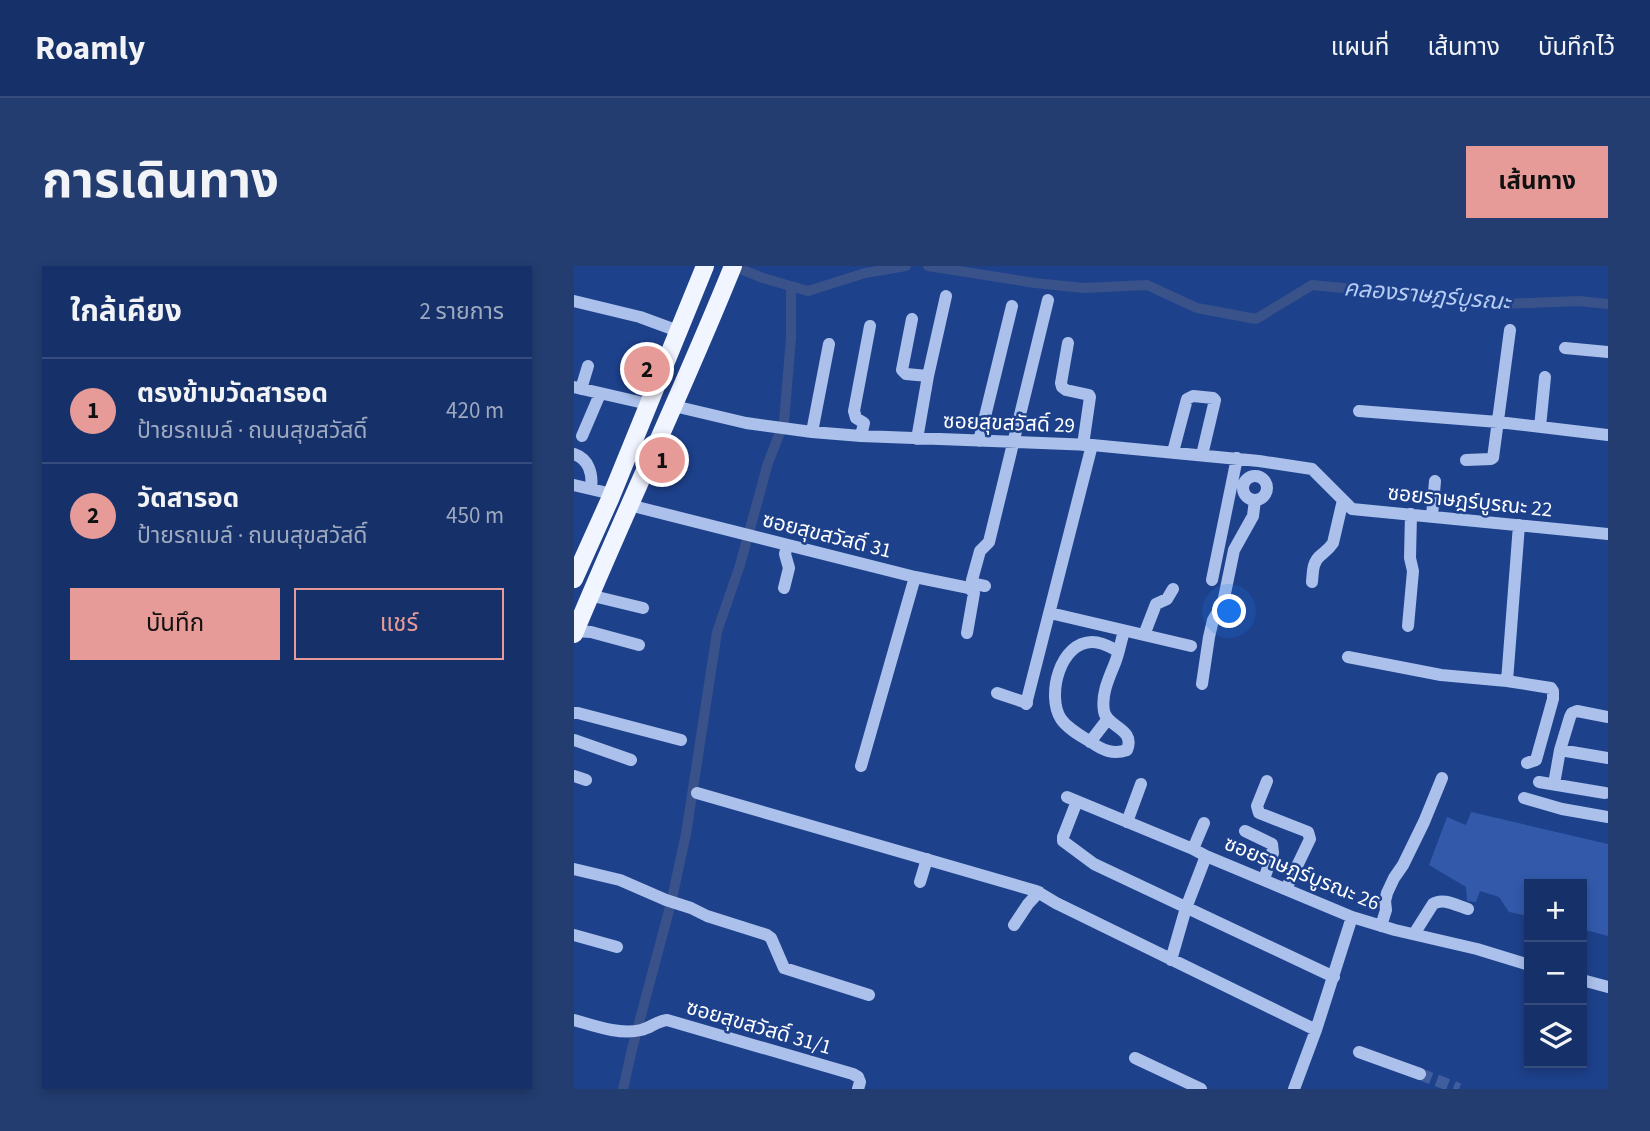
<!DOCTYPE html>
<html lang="th">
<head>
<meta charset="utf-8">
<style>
  body { margin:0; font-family:"Source Sans 3","Noto Sans Thai",sans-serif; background:#233d71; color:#f1f3f6 }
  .controls { position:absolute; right:21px; bottom:21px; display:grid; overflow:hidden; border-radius:0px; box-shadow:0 4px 10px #0003 }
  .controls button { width:63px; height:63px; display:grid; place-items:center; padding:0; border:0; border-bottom:2px solid #354c7d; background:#163169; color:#f1f3f6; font:35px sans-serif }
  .you { position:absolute; left:656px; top:346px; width:24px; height:24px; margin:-18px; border:5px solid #fff; border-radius:50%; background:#1a73e8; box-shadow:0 0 0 10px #1a73e833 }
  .badge { display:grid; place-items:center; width:46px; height:46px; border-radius:50%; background:#e69b98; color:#111; font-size:23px; font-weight:700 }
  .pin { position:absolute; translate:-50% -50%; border:4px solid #fff; box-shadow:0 2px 7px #0006 }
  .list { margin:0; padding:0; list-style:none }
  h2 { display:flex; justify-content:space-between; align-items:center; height:91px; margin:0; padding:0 28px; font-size:30px }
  h2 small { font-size:23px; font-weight:400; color:#9ea9c0 }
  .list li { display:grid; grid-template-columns:46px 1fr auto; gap:21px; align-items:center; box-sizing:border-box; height:105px; padding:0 28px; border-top:2px solid #354c7d }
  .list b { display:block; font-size:26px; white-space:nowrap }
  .list p { margin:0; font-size:23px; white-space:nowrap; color:#9ea9c0 }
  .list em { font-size:23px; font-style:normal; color:#9ea9c0 }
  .actions { display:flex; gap:14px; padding:21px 28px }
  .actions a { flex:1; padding:16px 0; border:2px solid #e69b98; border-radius:0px; text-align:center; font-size:24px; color:#e69b98 }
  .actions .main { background:#e69b98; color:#111 }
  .icon { flex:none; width:38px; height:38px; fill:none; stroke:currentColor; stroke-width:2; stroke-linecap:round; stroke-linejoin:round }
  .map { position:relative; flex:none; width:1034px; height:823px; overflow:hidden; border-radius:0px }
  header { display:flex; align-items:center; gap:42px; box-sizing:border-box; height:98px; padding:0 35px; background:#163169; border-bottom:2px solid #354c7d }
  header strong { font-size:33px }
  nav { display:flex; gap:38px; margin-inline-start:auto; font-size:24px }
  .intro { display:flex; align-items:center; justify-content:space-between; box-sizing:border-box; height:168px; padding:0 42px }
  h1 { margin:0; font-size:49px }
  .button { padding:18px 32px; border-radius:0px; background:#e69b98; color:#111; font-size:24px; font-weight:700 }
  main { display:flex; gap:42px; padding:0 42px }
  aside { flex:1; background:#163169; border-radius:0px; box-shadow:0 4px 10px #0003 }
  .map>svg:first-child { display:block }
</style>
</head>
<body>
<header>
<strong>Roamly</strong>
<nav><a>แผนที่</a><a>เส้นทาง</a><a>บันทึกไว้</a></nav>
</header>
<div class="intro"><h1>การเดินทาง</h1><a class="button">เส้นทาง</a></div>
<main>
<aside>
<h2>ใกล้เคียง<small>2 รายการ</small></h2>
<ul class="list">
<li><span class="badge">1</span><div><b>ตรงข้ามวัดสารอด</b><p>ป้ายรถเมล์ · ถนนสุขสวัสดิ์</p></div><em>420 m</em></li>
<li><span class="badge">2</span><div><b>วัดสารอด</b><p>ป้ายรถเมล์ · ถนนสุขสวัสดิ์</p></div><em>450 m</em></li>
</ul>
<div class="actions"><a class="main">บันทึก</a><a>แชร์</a></div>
</aside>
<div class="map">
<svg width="1034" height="823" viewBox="0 0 1034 823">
  <rect width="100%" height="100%" fill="#1e418c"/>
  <!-- green -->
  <path fill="#3259aa" d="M897 546 1034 578V670L1008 663V618H955V650L935 646 925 631 906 625 902 636 893 635 892 621 855 599 873 551 892 559Z"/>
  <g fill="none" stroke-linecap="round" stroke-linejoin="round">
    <!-- canal -->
    <path stroke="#395289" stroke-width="10" d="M159 0 189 12 234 25 291 7 332 0
      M354 0 461 17 510 22 573 19 623 42 682 53 738 19 930 38 1005 35 1034 38
      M49 823 58 783 97 637 112 568 143 366 166 299 194 197 210 156 217 72V20"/>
    <!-- minor-tunnel -->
    <path stroke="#405e9d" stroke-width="12" stroke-dasharray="12 6" stroke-linecap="butt" d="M846 808 885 823"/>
    <!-- minor -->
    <path stroke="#abc1ec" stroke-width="12" d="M0 35 66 51 104 65
      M338 53 328 104 332 108 354 110
      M494 77 487 117 488 121 492 124 515 129 516 131 509 179
      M991 82 1034 86
      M0 121 74 138
      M7 123 14 100
      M100 140 172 157 238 166 287 170 518 179 685 195 738 203 778 243 1034 268
      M785 145 924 156 1034 169
      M966 161 971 111
      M238 166 255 78
      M8 170 26 128
      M287 170 290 157 282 152 280 145 296 60
      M343 173 354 110 372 30
      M405 175 438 40
      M599 186 613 133 619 130 639 132 641 134 628 189
      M0 188C15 193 19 208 17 223
      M892 194 917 193 919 192 936 64
      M669 222a12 12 0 1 1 24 0a12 12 0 1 1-24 0Z
      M0 219 38 228
      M55 239 341 311 395 322 400 327 393 367
      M858 250 861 215
      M638 314 663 192
      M738 316C739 307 738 296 747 289 752 285 755 283 759 277L769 234
      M411 320 401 318 398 314 406 285 415 276 474 34
      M210 322 215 302 211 288 213 279
      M15 329 69 342
      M476 347 617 380
      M834 360 839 305 836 292 837 248
      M1 365 17 366 65 379
      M570 369 582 338 593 333 599 323
      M544 385C536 381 528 376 519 376 486 375 472 430 487 453 494 463 507 470 517 476 528 484 539 489 553 484 562 462 532 461 530 445 527 428 535 412 541 397 545 387 547 375 550 365
      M774 391 867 409 933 415 977 422 979 425V433L962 494 953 497
      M933 415 945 259
      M628 418 635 371 639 354 649 337 660 284 679 250 681 234
      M423 427 453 437
      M452 438 518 179
      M0 447H4L107 474
      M0 474 57 494
      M516 476 533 454
      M986 484 1034 492
      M287 500 341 311
      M0 510 12 514
      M693 515 683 540 685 547 734 566 736 573 712 623
      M965 516 1031 527
      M980 518 986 484 996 451 998 447 1003 445 1034 451
      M123 527 462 625 482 637 742 764
      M493 531 619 583 632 590 778 651 821 664 903 683 955 699
      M950 532 988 543 1034 551
      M503 535 489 571V575L520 598 760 711
      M553 556 567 518
      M671 565 698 578 699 587 690 613
      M619 583 630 557
      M0 603 46 614 92 634 117 642 133 650 193 669 197 672 210 702 295 729
      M346 616 353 593
      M440 659 454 638 465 626
      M807 660 812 644 811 635 813 627 820 612 829 599 850 556 868 512
      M840 668 859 638C869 631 883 640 894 643
      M0 669 43 681
      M597 694 612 642 632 590
      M1008 714 1034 721
      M0 754C21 760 45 769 67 764 76 762 83 755 93 754L279 808 284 811 286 816 284 823
      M785 786 846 808
      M561 792 627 823
      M720 823 742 764 778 651"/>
    <!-- major -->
    <path stroke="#f1f5ff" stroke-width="18" d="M0 313 36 233 131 0
      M0 368C51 245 109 124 159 0"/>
  </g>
  <g text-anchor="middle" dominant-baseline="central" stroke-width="5" stroke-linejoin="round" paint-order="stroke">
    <!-- street labels -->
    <g font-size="21" fill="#fff" stroke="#1e418c">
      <text transform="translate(435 157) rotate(2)">ซอยสุขสวัสดิ์ 29</text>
      <text transform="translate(896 235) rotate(6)">ซอยราษฎร์บูรณะ 22</text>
      <text transform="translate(253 269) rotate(14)">ซอยสุขสวัสดิ์ 31</text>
      <text transform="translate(728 607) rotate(22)">ซอยราษฎร์บูรณะ 26</text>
      <text transform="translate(185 761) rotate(16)">ซอยสุขสวัสดิ์ 31/1</text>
    </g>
    <!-- water labels -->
    <g font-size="23" font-style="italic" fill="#b7ccf3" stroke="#1e418c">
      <text transform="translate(853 29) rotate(5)">คลองราษฎร์บูรณะ</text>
    </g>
  </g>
</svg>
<div class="controls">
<button>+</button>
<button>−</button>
<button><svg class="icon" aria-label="layers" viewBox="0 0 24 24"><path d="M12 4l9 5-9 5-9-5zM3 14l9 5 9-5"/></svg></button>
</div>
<div class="you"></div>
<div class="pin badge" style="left:88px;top:194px">1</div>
<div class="pin badge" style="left:73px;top:103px">2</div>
</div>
</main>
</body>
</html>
